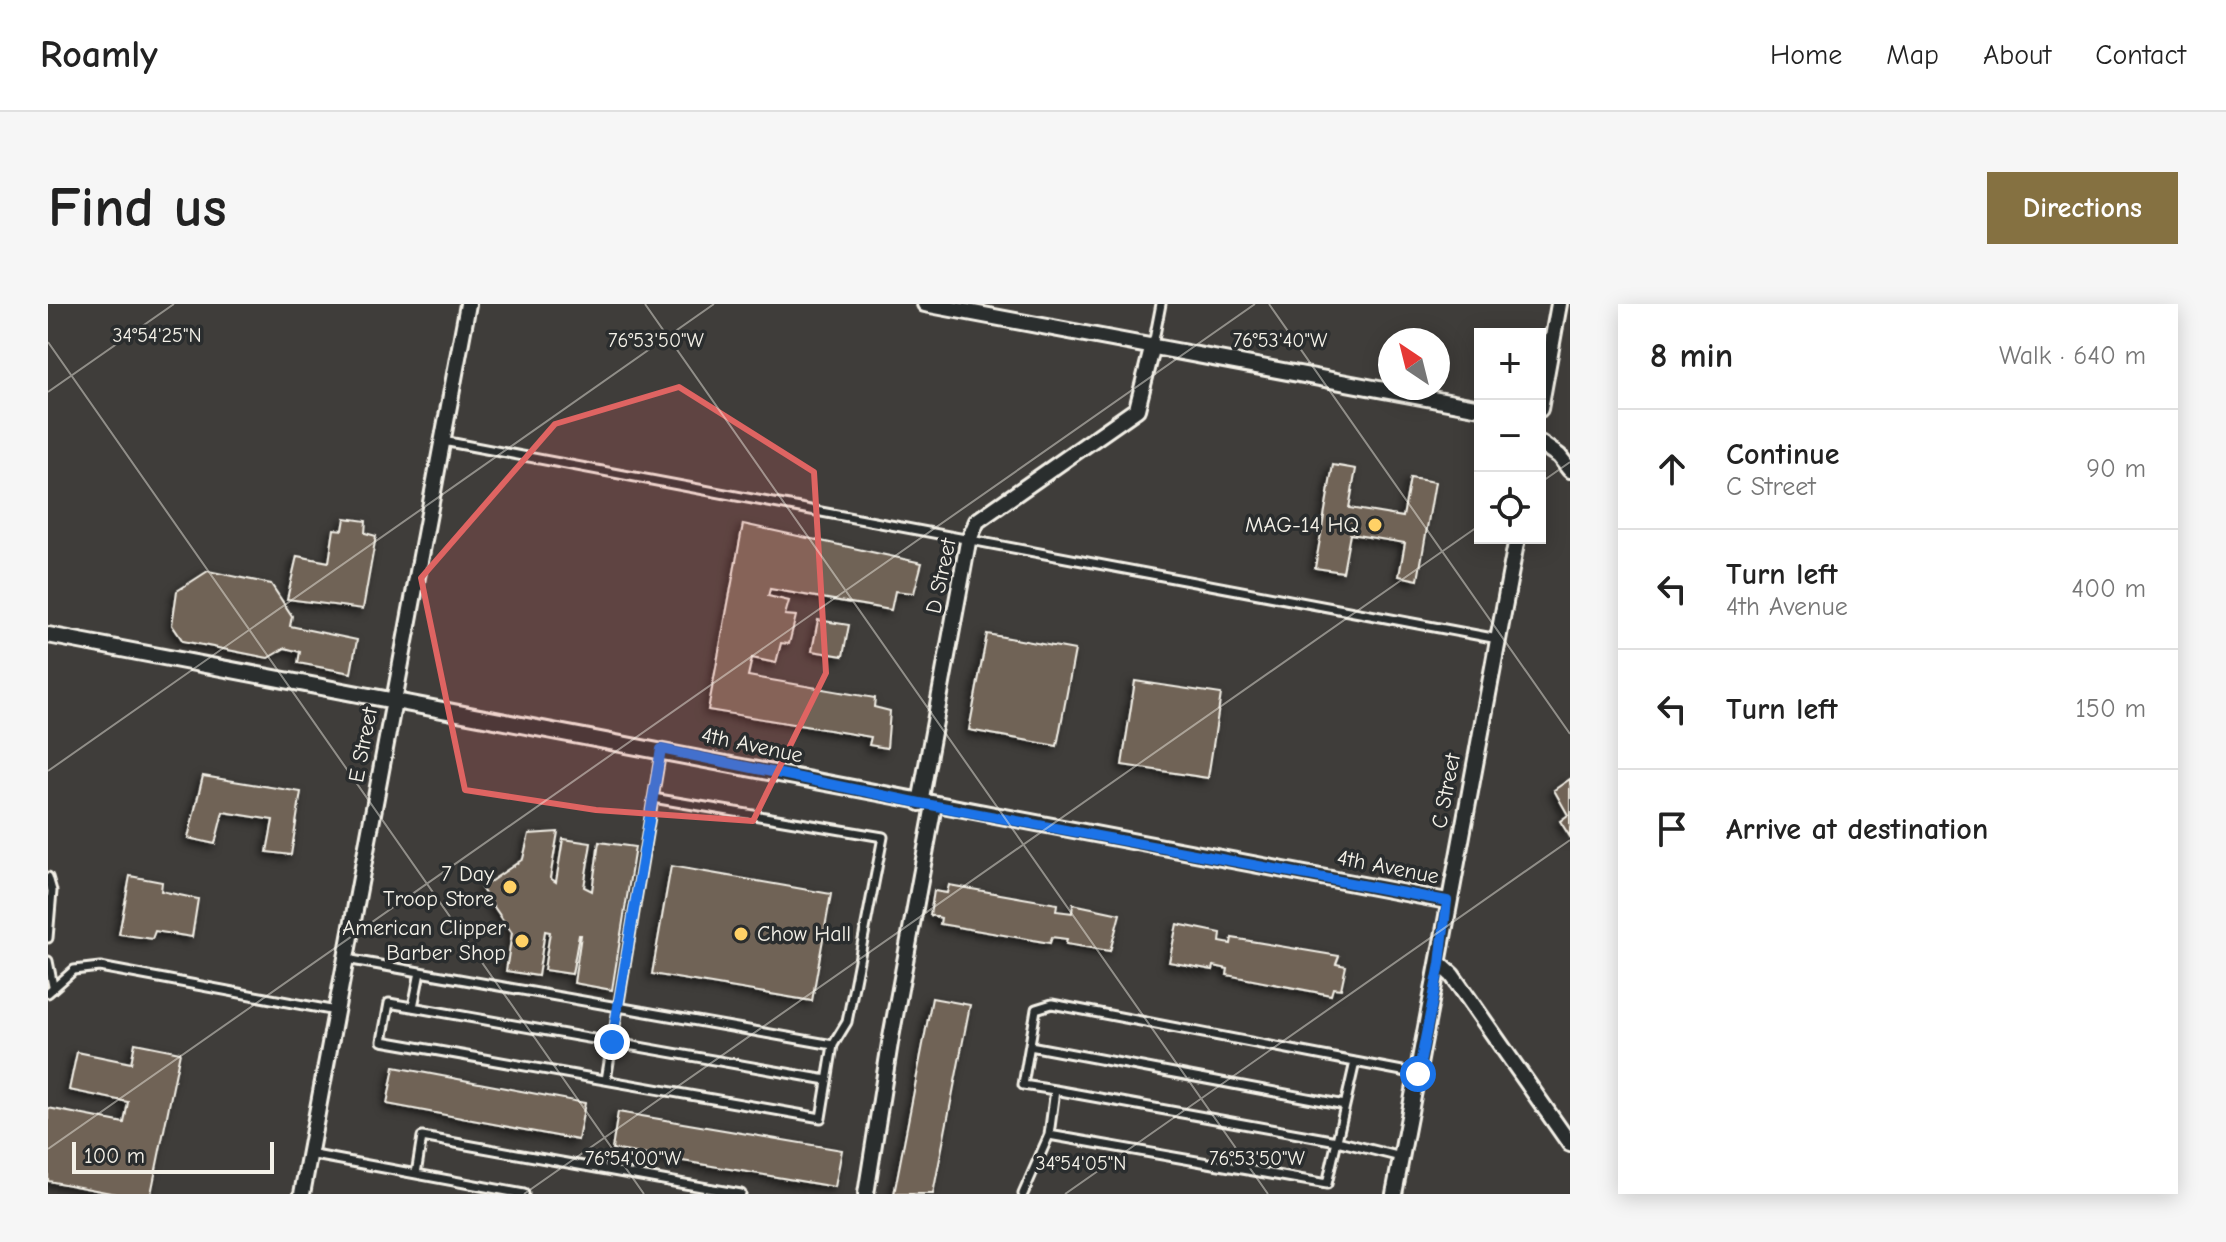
<!DOCTYPE html>
<html lang="en">
<head>
<meta charset="utf-8">
<style>
  body { margin:0; font-family:"Comic Neue",sans-serif; background:#f6f6f6; color:#222 }
  .controls { position:absolute; right:24px; top:24px; display:grid; overflow:hidden; border-radius:0px; box-shadow:0 4px 20px #0003 }
  .controls button { width:72px; height:72px; display:grid; place-items:center; padding:0; border:0; border-bottom:2px solid #e0e0e0; background:#fff; color:#222; font:40px sans-serif }
  .compass { position:absolute; left:1330px; top:24px; width:72px; height:72px; border-radius:50%; background:#fff; box-shadow:0 4px 20px #0003; rotate:325deg }
  .scale { position:absolute; left:24px; bottom:20px; width:202px; box-sizing:border-box; padding-left:8px; border:4px solid #f4f1e8; border-top:0; font-size:22px; line-height:28px; white-space:nowrap; color:#f4f1e8; -webkit-text-stroke:6px #2a2d2e; paint-order:stroke }
  .stop { position:absolute; width:24px; height:24px; margin:-18px; border:6px solid #1a73e8; border-radius:50%; background:#fff }
  .stop.end { background:#1a73e8; border-color:#fff; box-shadow:0 2px 8px #0008 }
  .list { margin:0; padding:0; list-style:none }
  h2 { display:flex; justify-content:space-between; align-items:center; height:104px; margin:0; padding:0 32px; font-size:34px }
  h2 small { font-size:26px; font-weight:400; color:#767676 }
  .list li { display:grid; grid-template-columns:52px 1fr auto; gap:24px; align-items:center; box-sizing:border-box; height:120px; padding:0 32px; border-top:2px solid #e0e0e0 }
  .list b { display:block; font-size:30px; white-space:nowrap }
  .list p { margin:0; font-size:26px; white-space:nowrap; color:#767676 }
  .list em { font-size:26px; font-style:normal; color:#767676 }
  .icon { flex:none; width:44px; height:44px; fill:none; stroke:currentColor; stroke-width:2; stroke-linecap:round; stroke-linejoin:round }
  .map { position:relative; flex:none; width:1522px; height:890px; overflow:hidden; border-radius:0px }
  header { display:flex; align-items:center; gap:48px; box-sizing:border-box; height:112px; padding:0 40px; background:#fff; border-bottom:2px solid #e0e0e0 }
  header strong { font-size:38px }
  nav { display:flex; gap:44px; margin-inline-start:auto; font-size:28px }
  .intro { display:flex; align-items:center; justify-content:space-between; box-sizing:border-box; height:192px; padding:0 48px }
  h1 { margin:0; font-size:56px }
  .button { padding:20px 36px; border-radius:0px; background:#857141; color:#fff; font-size:28px; font-weight:700 }
  main { display:flex; gap:48px; padding:0 48px }
  aside { flex:1; background:#fff; border-radius:0px; box-shadow:0 4px 20px #0003 }
  .map>svg:first-child { display:block }
</style>
</head>
<body>
<header>
<strong>Roamly</strong>
<nav><a>Home</a><a>Map</a><a>About</a><a>Contact</a></nav>
</header>
<div class="intro"><h1>Find us</h1><a class="button">Directions</a></div>
<main>
<div class="map">
<svg width="1522" height="890" viewBox="0 0 1522 890">
  <defs>
    <filter id="shadow"><feDropShadow dx="-3.5" dy="3.5" stdDeviation="4" flood-color="#0009"/></filter>
  </defs>
  <rect width="100%" height="100%" fill="#3f3d3a"/>
  <filter id="ink" filterUnits="userSpaceOnUse"><feTurbulence type="fractalNoise" baseFrequency=".0125" numOctaves="2"/><feDisplacementMap in="SourceGraphic" scale="16" xChannelSelector="R" yChannelSelector="G"/><feConvolveMatrix kernelMatrix="1 2 1 2 8 2 1 2 1" color-interpolation-filters="sRGB"/></filter>
  <g filter="url(#ink)">
    <!-- building -->
    <path fill="#706357" stroke="#f4f1e8" stroke-width="2" filter="url(#shadow)" d="M1285 161 1308 165 1301 204 1355 213 1362 174 1387 178 1370 276 1351 272 1357 239 1302 230 1295 268 1267 264Z
      M297 214 318 217 317 229 328 232 315 305 239 295 249 252 281 258 286 225 295 226Z
      M695 220 874 259 866 289 847 287 843 306 722 285 720 292 741 297 737 311 748 312 741 340 733 339 728 359 704 354 700 372 827 394 826 403 842 407 839 444 821 441 823 433 660 406Z
      M160 267 223 280 244 312 242 322 309 336 303 369 250 359 252 348 237 344 220 354 135 337 124 321 129 287Z
      M770 316 801 321 795 352 764 347Z
      M939 330 1027 346 1009 442 921 426Z
      M1087 377 1173 390 1160 474 1074 461Z
      M155 472 253 488 243 551 219 548 225 516 175 508 167 540 140 534Z
      M1522 475V533L1512 517 1520 511 1506 486Z
      M510 528 502 574 508 578 515 535 543 539 536 583 544 587 551 538 587 543 564 686 526 679 533 631H531L524 670 496 666 502 628 497 627 490 672 458 667 464 629 433 584 475 555 481 530Z
      M623 562 783 590 764 697 604 670Z
      M82 572 114 578 113 587 150 595 144 633 107 627 104 635 71 630Z
      M901 581 1009 600 1008 607 1024 609 1025 600 1072 610 1062 647 1018 640 1019 635 1004 633 1002 639 892 620 893 614 882 611 886 587 899 589Z
      M1129 620 1173 629 1172 638 1183 640 1184 634 1291 652 1288 660 1298 662 1293 685 1285 684 1283 691 1179 671 1180 665 1166 662 1165 666 1121 658Z
      M884 694 922 701 885 890H846Z
      M87 739 132 748 103 890H68L0 877V804L76 819 80 798 21 786 29 748 83 759Z
      M346 763 537 799 530 836 339 800Z
      M570 808 794 846 787 883 564 845Z"/>
    <g fill="none" stroke-linecap="round" stroke-linejoin="round">
      <!-- lane casing -->
      <g stroke="#f4f1e8" stroke-width="13">
        <path id="lane" d="M1105 41 1113 0
          M395 137 1450 335
          M605 494 835 533 799 718 785 741
          M0 573 4 587 0 634
          M298 655 785 741 773 814 334 737 341 699 779 776
          M0 657 5 682
          M0 689 26 666 52 663 288 707
          M365 703 372 668
          M982 742 1297 801
          M1307 758 1370 770
          M558 776 613 447
          M1007 786 1289 837 1353 853
          M261 850 476 890
          M368 870 374 833 693 890
          M975 890 1001 831 1007 786 975 781 988 705 1004 700 1307 758 1279 880 1001 831"/>
      </g>
      <!-- street casing -->
      <g stroke="#f4f1e8" stroke-width="20">
        <path id="street" d="M877 0 1432 104
          M1492 105 1511 0
          M1492 139 1511 152 1522 166
          M0 331 1399 597
          M872 499 920 238 929 217 1089 105 1105 41
          M1392 660 1404 671 1522 840
          M254 890 420 0
          M818 890 842 739 886 501
          M1346 890C1389 672 1428 453 1469 234"/>
      </g>
      <!-- lane -->
      <use href="#lane" stroke="#2a2d2e" stroke-width="7"/>
      <!-- street -->
      <use href="#street" stroke="#2a2d2e" stroke-width="14"/>
    </g>
  </g>
  <g fill="none" stroke-linecap="round" stroke-linejoin="round" filter="url(#ink)">
    <!-- route -->
    <path stroke="#1a73e8" stroke-width="10" d="M564 738 613 445 872 499 1399 597 1392 660 1370 770"/>
  </g>
  <!-- marked area -->
  <path fill="#df6462" fill-opacity="0.2" stroke="#df6462" stroke-width="6" stroke-linejoin="round" d="M631 83 766 168 778 369 705 517 548 506 417 486 373 274 507 120Z"/>
  <!-- ticks -->
  <path fill="none" stroke="#f4f1e8" stroke-width="2" stroke-opacity="0.45" d="M597 0 1220 890M1221 0 1522 430M0 38 596 890M0 88 126 0M1492 179 1522 158M0 467 666 0M0 845 1207 0M476 890 1432 221M1017 890 1522 536"/>
  <!-- markers -->
  <g fill="#ffd166" stroke="#2a2d2e" stroke-width="3">
    <circle cx="1327" cy="221" r="8"/>
    <circle cx="462" cy="583" r="8"/>
    <circle cx="693" cy="630" r="8"/>
    <circle cx="474" cy="637" r="8"/>
  </g>
  <g text-anchor="middle" dominant-baseline="central" stroke-width="7" stroke-linejoin="round" paint-order="stroke">
    <!-- poi labels -->
    <g font-size="22" fill="#f4f1e8" stroke="#2a2d2e" text-anchor="end">
      <text x="1311" y="221">MAG-14 HQ</text>
      <text x="446" y="570">7 Day<tspan x="446" dy="25">Troop Store</tspan></text>
      <text x="458" y="624">American Clipper<tspan x="458" dy="25">Barber Shop</tspan></text>
      <text x="709" y="630" text-anchor="start">Chow Hall</text>
    </g>
    <!-- street labels -->
    <g font-size="22" fill="#f4f1e8" stroke="#2a2d2e">
      <text transform="translate(893 272) rotate(-78)">D Street</text>
      <text transform="translate(315 441) rotate(-79)">E Street</text>
      <text transform="translate(704 441) rotate(12)">4th Avenue</text>
      <text transform="translate(1398 487) rotate(-79)">C Street</text>
      <text transform="translate(1340 563) rotate(11)">4th Avenue</text>
    </g>
  </g>
  <g font-size="20" text-anchor="middle" fill="#f4f1e8" stroke="#2a2d2e" stroke-width="7" stroke-linejoin="round" paint-order="stroke">
    <text x="109" y="38">34°54'25"N</text>
    <text x="608" y="43">76°53'50"W</text>
    <text x="1232" y="43">76°53'40"W</text>
    <text x="585" y="861">76°54'00"W</text>
    <text x="1209" y="861">76°53'50"W</text>
    <text x="1033" y="866">34°54'05"N</text>
  </g>
</svg>
<div class="controls">
<button>+</button>
<button>−</button>
<button><svg class="icon" aria-label="locate" viewBox="0 0 24 24"><circle cx="12" cy="12" r="6"/><path d="M12 2v4M12 18v4M2 12h4M18 12h4"/></svg></button>
</div>
<svg class="compass" viewBox="-18 -18 36 36"><path d="M0-13l5 13h-10z" fill="#e53935"/><path d="M0 13l5-13h-10z" fill="#767676"/></svg>
<div class="scale">100 m</div>
<div class="stop" style="left:1370px;top:770px"></div>
<div class="stop end" style="left:564px;top:738px"></div>
</div>
<aside>
<h2>8 min<small>Walk · 640 m</small></h2>
<ul class="list">
<li><svg class="icon" aria-label="ahead" viewBox="0 0 24 24"><path d="M12 20V5M6 11l6-6 6 6"/></svg><div><b>Continue</b><p>C Street</p></div><em>90 m</em></li>
<li><svg class="icon" aria-label="left" viewBox="0 0 24 24"><path d="M17 20v-9H6M10 6l-5 5 5 5"/></svg><div><b>Turn left</b><p>4th Avenue</p></div><em>400 m</em></li>
<li><svg class="icon" aria-label="left" viewBox="0 0 24 24"><path d="M17 20v-9H6M10 6l-5 5 5 5"/></svg><div><b>Turn left</b></div><em>150 m</em></li>
<li><svg class="icon" aria-label="arrive" viewBox="0 0 24 24"><path d="M6 21V4h12l-3 4 3 4H6"/></svg><div><b>Arrive at destination</b></div></li>
</ul>
</aside>
</main>
</body>
</html>
